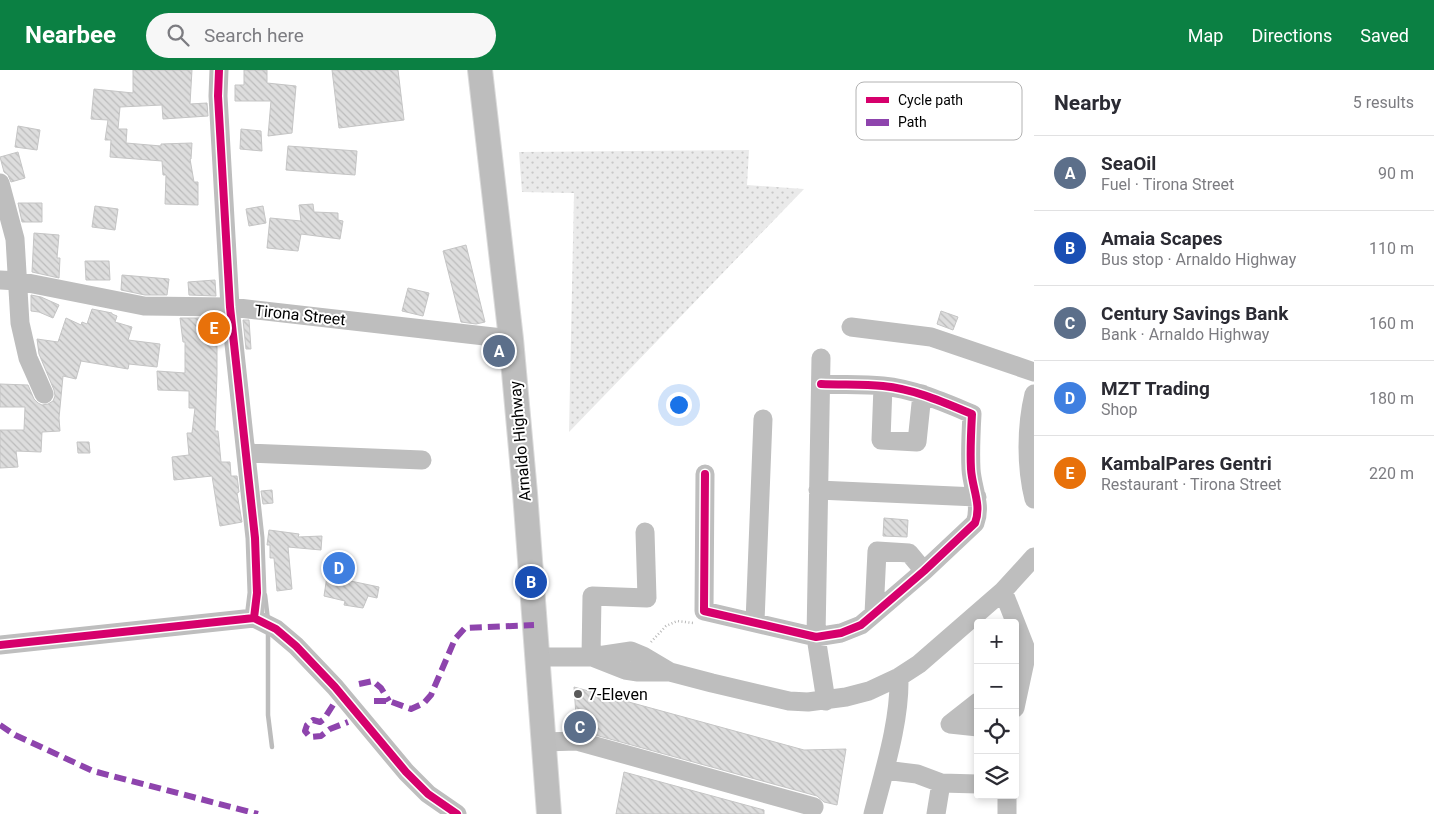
<!DOCTYPE html>
<html lang="en">
<head>
<meta charset="utf-8">
<style>
  body { margin:0; font-family:Roboto,sans-serif; background:#f7f7f7; color:#2b2b33 }
  .controls { position:absolute; right:15px; bottom:15px; display:grid; overflow:hidden; border-radius:5px; box-shadow:0 2px 8px #0003 }
  .controls button { width:45px; height:45px; display:grid; place-items:center; padding:0; border:0; border-bottom:1px solid #e1e1e2; background:#fff; color:#2b2b33; font:25px sans-serif }
  .you { position:absolute; left:678px; top:334px; width:18px; height:18px; margin:-12px; border:4px solid #fff; border-radius:50%; background:#1a73e8; box-shadow:0 0 0 8px #1a73e833 }
  .badge { display:grid; place-items:center; width:32px; height:32px; border-radius:50%; background:#0b8043; color:#fff; font-size:16px; font-weight:700 }
  .pin { position:absolute; translate:-50% -50%; border:2px solid #fff; box-shadow:0 1px 5px #0006 }
  .list { margin:0; padding:0; list-style:none }
  h2 { display:flex; justify-content:space-between; align-items:center; height:65px; margin:0; padding:0 20px; font-size:21px }
  h2 small { font-size:16px; font-weight:400; color:#7c7c81 }
  .list li { display:grid; grid-template-columns:32px 1fr auto; gap:15px; align-items:center; box-sizing:border-box; height:75px; padding:0 20px; border-top:1px solid #e1e1e2 }
  .list b { display:block; font-size:19px; white-space:nowrap }
  .list p { margin:0; font-size:16px; white-space:nowrap; color:#7c7c81 }
  .list em { font-size:16px; font-style:normal; color:#7c7c81 }
  .icon { flex:none; width:28px; height:28px; fill:none; stroke:currentColor; stroke-width:2; stroke-linecap:round; stroke-linejoin:round }
  .map { position:relative; flex:none; width:1034px; height:744px; overflow:hidden }
  header { display:flex; align-items:center; gap:30px; box-sizing:border-box; height:70px; padding:0 25px; background:#0b8043; color:#fff }
  header strong { font-size:24px }
  nav { display:flex; gap:28px; margin-inline-start:auto; font-size:18px }
  .search { width:350px; height:45px; background:#f7f7f7; display:flex; align-items:center; gap:12px; box-sizing:border-box; padding:0 18px; border-radius:28px; color:#7c7c81; font-size:19px }
  main { display:flex }
  aside { flex:1; background:#fff }
  .map>svg:first-child { display:block }
</style>
</head>
<body>
<header>
<strong>Nearbee</strong>
<div class="search"><svg class="icon" aria-label="search" viewBox="0 0 24 24"><circle cx="10" cy="10" r="6"/><path d="M15 15l6 6"/></svg>Search here</div>
<nav><a>Map</a><a>Directions</a><a>Saved</a></nav>
</header>
<main>
<div class="map">
<svg width="1034" height="744" viewBox="0 0 1034 744">
  <defs>
    <pattern id="grass-dots" width="8" height="8" patternUnits="userSpaceOnUse" patternTransform="scale(1.25)"><rect width="8" height="8" fill="#eaeaea"/><path d="M2 2h.1M6 6h.1" fill="none" stroke="#c7c7c7" stroke-width="1.8" stroke-linecap="round"/></pattern>
    <pattern id="building-back-hatch" width="6" height="6" patternUnits="userSpaceOnUse" patternTransform="scale(1.25)"><rect width="6" height="6" fill="#ddd"/><path d="M-1 5l2 2M0 0l6 6M5-1l2 2" fill="none" stroke="#bcbcbc"/></pattern>
  </defs>
  <rect width="100%" height="100%" fill="#fff"/>
  <!-- grass -->
  <path fill="url(#grass-dots)" d="M749 80 747 115 804 119 569 362 574 123 522 122 519 82Z"/>
  <g fill="none" stroke-linecap="round" stroke-linejoin="round">
    <!-- stream -->
    <path stroke="#bcbcbc" stroke-width="4.5" d="M265 525 268 550
      M268 560V645L272 677"/>
  </g>
  <!-- building -->
  <path fill="url(#building-back-hatch)" stroke="#c5c5c5" d="M133 0H192L190 34 207 33 208 46 163 49 162 35 120 37 118 59H127L126 73 161 76V74L192 73 191 89H190L194 112H198V135L165 134 166 105H163L162 91 110 87 111 70H105L108 50 91 49 94 19 133 23Z
    M244 0H267V13L296 16 292 63 268 66 271 31H235V15H244Z
    M332 0H398L404 50 339 58Z
    M18 56 40 60 37 80 15 77Z
    M241 59 261 61 262 81 240 79Z
    M288 76 357 81 355 105 286 100Z
    M18 82 25 108 11 112 8 105 4 102 0 87Z
    M18 133H42V152H22Z
    M313 134 314 142 338 143V150L343 151 340 169 301 164 298 181 267 178 270 148 301 151 299 135Z
    M95 136 118 139 115 160 92 157Z
    M263 136 266 153 249 156 246 139Z
    M34 163 59 165 57 188H60L59 208 32 202Z
    M466 175 485 252 476 254 461 252 443 181Z
    M85 191H109L110 210H86Z
    M122 205 169 209 167 225H145L121 220Z
    M215 210 216 226 189 225 188 212Z
    M408 218 429 223 423 246 402 241Z
    M31 225 41 227 59 235 53 248 39 242 31 241Z
    M92 239 112 243V244L117 246 115 252 132 257 128 270 160 274 157 297 129 294 128 299 81 291 76 309 63 306 59 348 60 361 42 362 41 382 16 381 18 397 0 398V360H24L25 337H0V314L28 315 34 329 38 333 42 335 48 334 53 331 55 326 54 320 39 284 37 269 58 272 66 248 81 255 82 252 87 254Z
    M941 241 958 247 953 260 937 254Z
    M180 248H217V304L215 361H218L221 392H230L231 406H237L239 422 237 423 242 452 220 456 212 406 174 410 172 387 189 385 187 363H192L195 338H189V321L158 320 157 301 185 303V272H183Z
    M243 250H249L251 279H246Z
    M77 372H89L90 383H78Z
    M272 420 273 433 263 434 261 421Z
    M884 448 908 450 907 467 883 466Z
    M269 460 299 464 298 467 322 466 321 480 288 477 292 519 277 521 274 488H270V475H267Z
    M327 506 379 517 377 528 368 526 363 538 344 535 345 531 324 526Z
    M574 617 804 680 846 679 837 735 824 732 817 726 577 660Z
    M624 702 764 740V744H616Z"/>
  <g fill="none" stroke-linecap="round" stroke-linejoin="round">
    <!-- major casing -->
    <g stroke="#dbdbdb" stroke-width="26">
      <path id="major" d="M480 0 511 269 525 423 549 744"/>
    </g>
    <!-- path -->
    <path stroke="#b8b8b8" stroke-width="2.5" stroke-dasharray="1 2.5" stroke-linecap="butt" d="M651 572 666 556 677 551 693 553"/>
    <!-- minor -->
    <path stroke="#bebebe" stroke-width="19" d="M219 0 218 26 230 237 255 468 257 523 254 548
      M0 113 15 169 20 253 28 288 44 324
      M0 210 18 211 144 236 230 237 511 269
      M851 257 931 267 1034 302
      M821 288 816 567 826 631
      M883 316 881 370 917 372 922 324
      M1034 324C1026 357 1026 397 1034 429
      M247 383 422 390
      M705 404 704 541 816 567 841 563 861 555 874 544 924 501 975 453C982 435 972 418 971 399 970 381 971 362 972 344 943 332 914 319 883 316 863 314 842 315 821 314
      M818 420 977 427
      M1003 521 1027 582 1015 638
      M874 544 877 481 909 483 924 501
      M755 552 763 349
      M0 575 254 548 276 559 296 576 335 617 406 702 428 724 457 744
      M536 587H591L631 581 643 586 670 602 712 613 789 631 808 632 846 627 869 621 899 607 919 594 1003 521 1034 487
      M591 587 592 526 647 528 645 462
      M592 587 625 600 638 602H670
      M950 654 978 632
      M950 654 978 657
      M543 672 577 671 814 737
      M885 700 917 704 941 713 978 714
      M873 744C884 701 900 652 899 607
      M936 744 941 713
      M1007 744V725"/>
    <!-- major -->
    <use href="#major" stroke="#bdbdbd" stroke-width="24"/>
    <!-- quiet -->
    <path stroke="#8e44ad" stroke-width="6" stroke-dasharray="12 6" stroke-linecap="butt" d="M359 614 373 611 381 618 389 631
      M374 631H389L411 639 424 633 431 625 455 569 465 558 534 555
      M333 635 324 649 320 652 313 650 307 655 305 661 310 667 321 666 330 659 348 652
      M0 655 15 665 93 701 258 744"/>
    <!-- cycleway casing -->
    <g stroke="#fff" stroke-width="11">
      <path id="cycleway" d="M219 0 218 26 230 237 255 468 257 523 254 548
        M705 404 704 541 816 567 841 563 861 555 874 544 924 501 975 453C982 435 972 418 971 399 970 381 971 362 972 344 943 332 914 319 883 316 863 314 842 315 821 314
        M0 575 254 548 276 559 296 576 335 617 406 702 428 724 457 744"/>
    </g>
    <!-- cycleway -->
    <use href="#cycleway" stroke="#d6006c" stroke-width="8"/>
  </g>
  <!-- markers -->
  <circle fill="#595959" stroke="#fff" stroke-width="2" cx="578" cy="624" r="5"/>
  <g text-anchor="middle" dominant-baseline="central" stroke-width="4" stroke-linejoin="round" paint-order="stroke">
    <!-- street labels -->
    <g font-size="16" fill="#000" stroke="#fff">
      <text transform="translate(300 245) rotate(6)">Tirona Street</text>
      <text transform="translate(520 371) rotate(-95)">Arnaldo Highway</text>
    </g>
    <!-- poi labels -->
    <g font-size="16" fill="#000" stroke="#fff" text-anchor="start">
      <text x="588" y="624">7-Eleven</text>
    </g>
  </g>
  <!-- legend -->
  <rect x="856" y="12" width="166" height="58" rx="8" fill="#fff" stroke="#b2b2b2" stroke-width="1"/>
  <rect x="866" y="27" width="23" height="6" fill="#d6006c"/>
  <rect x="866" y="49" width="23" height="7" fill="#8e44ad"/>
  <g font-size="14" fill="#000">
    <text x="898" y="35">Cycle path</text>
    <text x="898" y="57">Path</text>
  </g>
</svg>
<div class="controls">
<button>+</button>
<button>−</button>
<button><svg class="icon" aria-label="locate" viewBox="0 0 24 24"><circle cx="12" cy="12" r="6"/><path d="M12 2v4M12 18v4M2 12h4M18 12h4"/></svg></button>
<button><svg class="icon" aria-label="layers" viewBox="0 0 24 24"><path d="M12 4l9 5-9 5-9-5zM3 14l9 5 9-5"/></svg></button>
</div>
<div class="you"></div>
<div class="pin badge" style="left:499px;top:281px;background:#5c6f8a">A</div>
<div class="pin badge" style="left:531px;top:512px;background:#1a4fb4">B</div>
<div class="pin badge" style="left:580px;top:657px;background:#5c6f8a">C</div>
<div class="pin badge" style="left:339px;top:498px;background:#3f7fe0">D</div>
<div class="pin badge" style="left:214px;top:258px;background:#e8710a">E</div>
</div>
<aside>
<h2>Nearby<small>5 results</small></h2>
<ul class="list">
<li><span class="badge" style="background:#5c6f8a">A</span><div><b>SeaOil</b><p>Fuel · Tirona Street</p></div><em>90 m</em></li>
<li><span class="badge" style="background:#1a4fb4">B</span><div><b>Amaia Scapes</b><p>Bus stop · Arnaldo Highway</p></div><em>110 m</em></li>
<li><span class="badge" style="background:#5c6f8a">C</span><div><b>Century Savings Bank</b><p>Bank · Arnaldo Highway</p></div><em>160 m</em></li>
<li><span class="badge" style="background:#3f7fe0">D</span><div><b>MZT Trading</b><p>Shop</p></div><em>180 m</em></li>
<li><span class="badge" style="background:#e8710a">E</span><div><b>KambalPares Gentri</b><p>Restaurant · Tirona Street</p></div><em>220 m</em></li>
</ul>
</aside>
</main>
</body>
</html>
